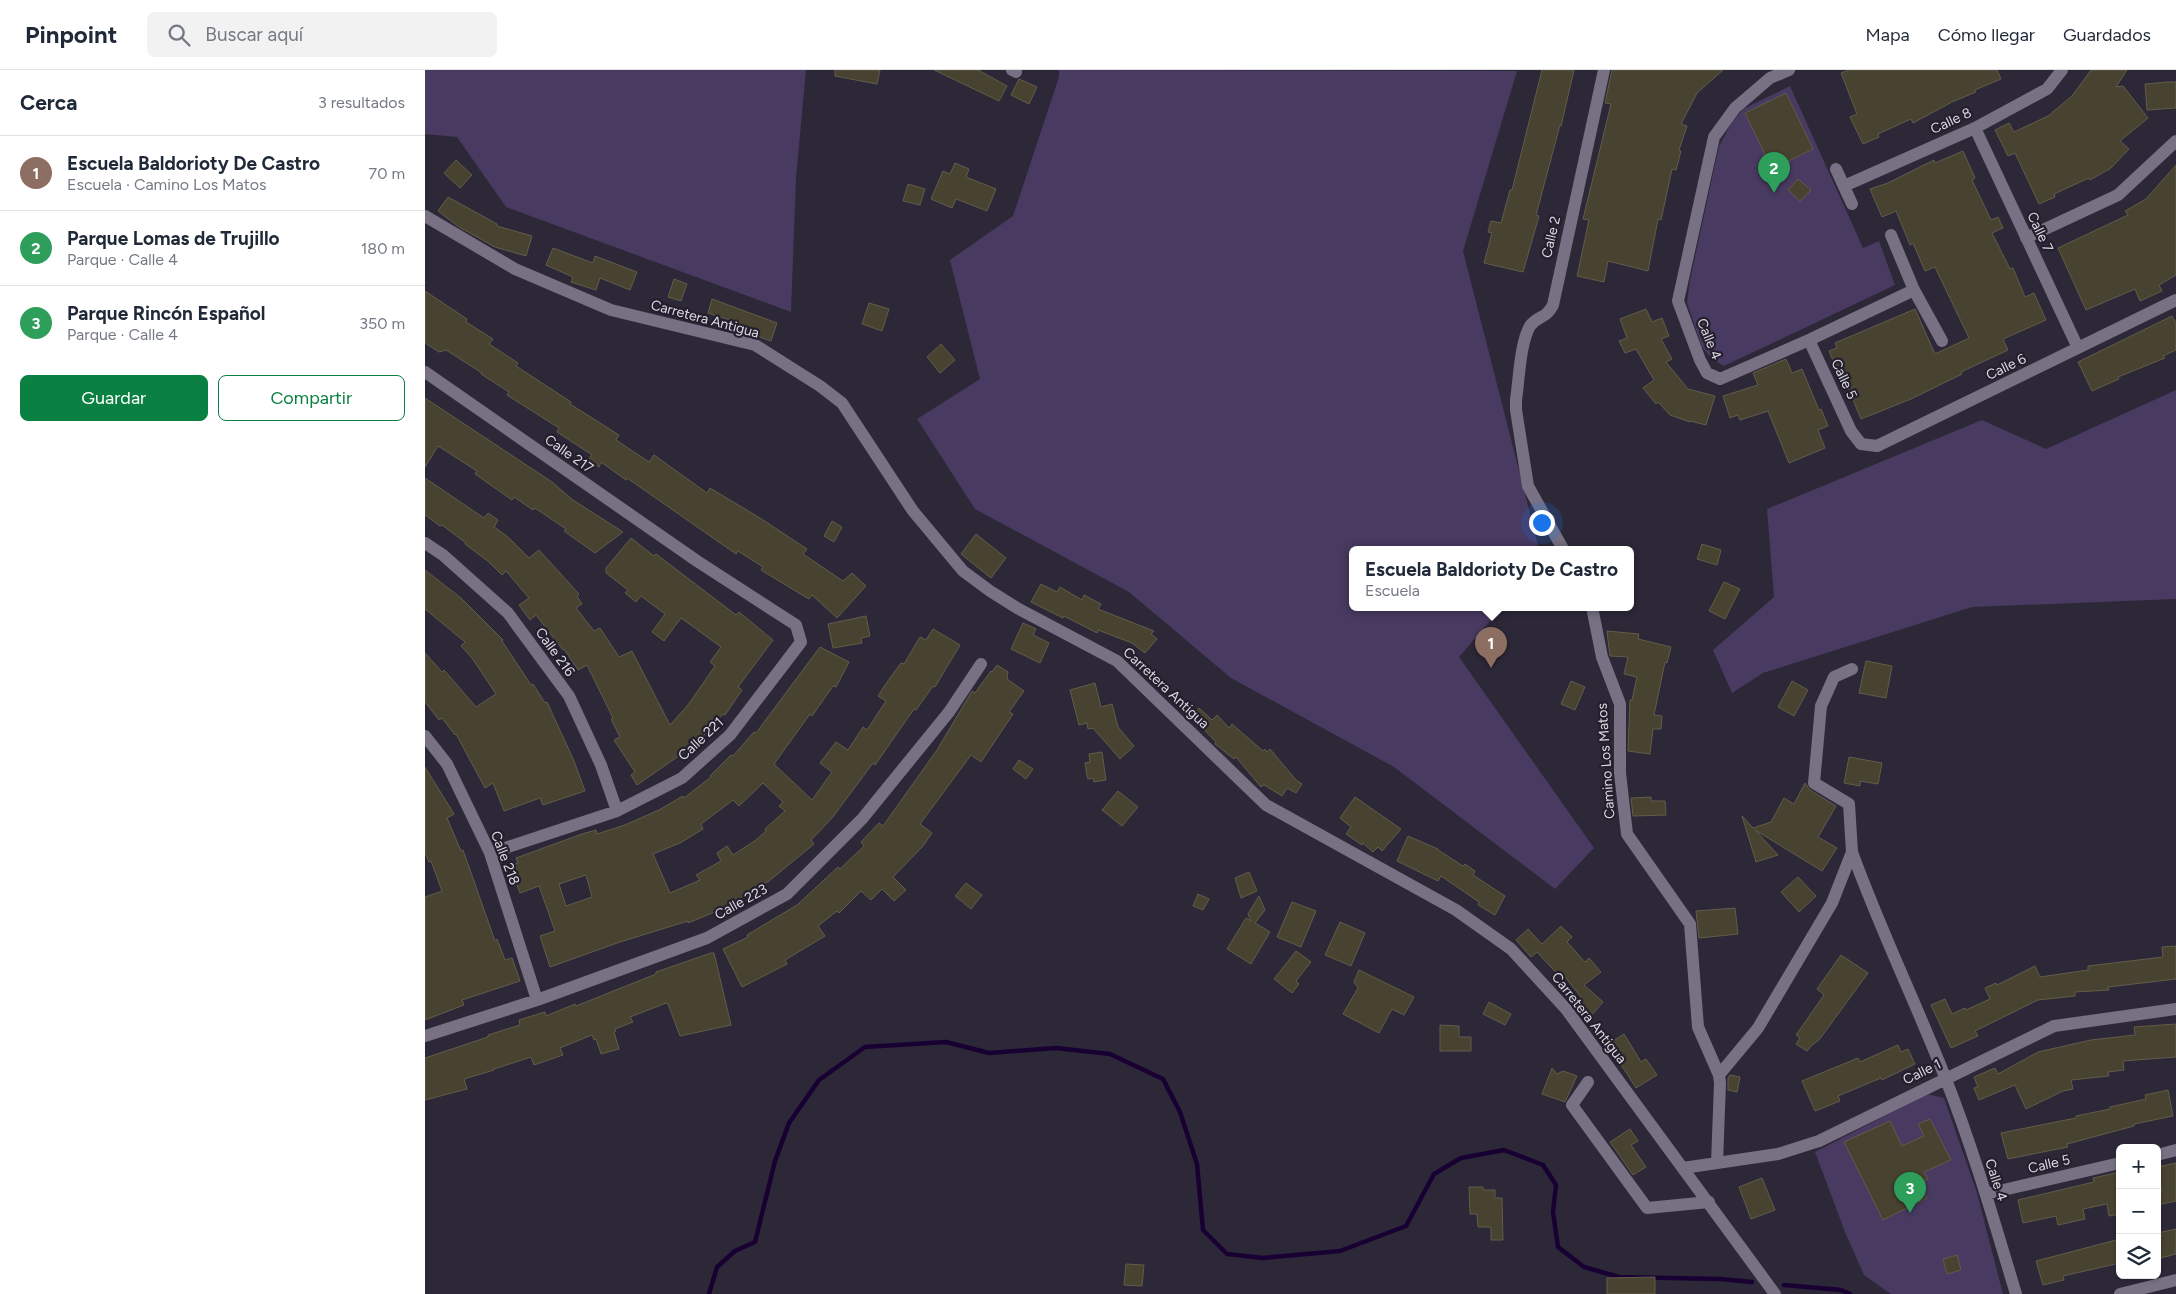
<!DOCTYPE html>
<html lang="es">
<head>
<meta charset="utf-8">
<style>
  body { margin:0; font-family:Figtree,sans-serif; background:#f2f2f3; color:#1f2937 }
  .controls { position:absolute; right:15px; bottom:15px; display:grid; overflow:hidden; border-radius:8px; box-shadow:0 1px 4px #0004 }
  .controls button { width:45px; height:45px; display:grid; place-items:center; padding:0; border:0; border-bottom:1px solid #e0e1e3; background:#fff; color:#1f2937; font:25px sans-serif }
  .you { position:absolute; left:1116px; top:452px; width:18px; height:18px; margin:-12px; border:4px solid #fff; border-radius:50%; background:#1a73e8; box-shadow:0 0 0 8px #1a73e833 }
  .badge { display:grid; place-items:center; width:32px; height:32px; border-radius:50%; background:#0b8043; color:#fff; font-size:16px; font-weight:700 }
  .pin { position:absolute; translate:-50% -41px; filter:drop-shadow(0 1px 2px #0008) }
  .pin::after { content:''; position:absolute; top:26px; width:18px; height:15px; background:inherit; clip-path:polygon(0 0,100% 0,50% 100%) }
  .popup { position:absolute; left:924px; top:476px; width:285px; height:65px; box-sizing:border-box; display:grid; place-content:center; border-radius:8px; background:#fff; filter:drop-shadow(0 1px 4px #0005); font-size:16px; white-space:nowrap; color:#747a83 }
  .popup b { font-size:19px; color:#1f2937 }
  .popup::after { content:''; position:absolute; left:50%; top:100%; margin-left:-10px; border:10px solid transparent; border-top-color:#fff }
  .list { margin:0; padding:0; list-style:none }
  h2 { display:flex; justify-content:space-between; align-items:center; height:65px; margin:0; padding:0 20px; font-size:21px }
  h2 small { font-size:16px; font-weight:400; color:#747a83 }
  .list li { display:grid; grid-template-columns:32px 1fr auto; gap:15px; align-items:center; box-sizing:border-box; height:75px; padding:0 20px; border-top:1px solid #e0e1e3 }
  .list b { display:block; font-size:19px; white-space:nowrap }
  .list p { margin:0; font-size:16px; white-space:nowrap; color:#747a83 }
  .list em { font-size:16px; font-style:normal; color:#747a83 }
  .actions { display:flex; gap:10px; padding:15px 20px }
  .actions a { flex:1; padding:11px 0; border:1px solid #0b8043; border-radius:8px; text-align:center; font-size:18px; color:#0b8043 }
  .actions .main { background:#0b8043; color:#fff }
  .icon { flex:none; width:28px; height:28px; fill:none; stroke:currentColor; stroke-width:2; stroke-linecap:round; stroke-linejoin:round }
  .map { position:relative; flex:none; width:1751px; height:1224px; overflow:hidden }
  header { display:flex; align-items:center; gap:30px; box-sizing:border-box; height:70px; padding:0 25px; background:#fff; border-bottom:1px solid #e0e1e3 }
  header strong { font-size:24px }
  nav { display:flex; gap:28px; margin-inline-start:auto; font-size:18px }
  .search { width:350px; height:45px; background:#f2f2f3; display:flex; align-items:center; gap:12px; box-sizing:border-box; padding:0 18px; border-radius:8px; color:#747a83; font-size:19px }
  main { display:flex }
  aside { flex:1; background:#fff }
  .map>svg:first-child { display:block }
</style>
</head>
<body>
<header>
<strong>Pinpoint</strong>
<div class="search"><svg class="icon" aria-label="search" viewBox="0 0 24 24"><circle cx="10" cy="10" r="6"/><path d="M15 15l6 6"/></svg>Buscar aquí</div>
<nav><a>Mapa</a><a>Cómo llegar</a><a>Guardados</a></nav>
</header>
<main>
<aside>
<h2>Cerca<small>3 resultados</small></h2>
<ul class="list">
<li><span class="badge" style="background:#8d6e63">1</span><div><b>Escuela Baldorioty De Castro</b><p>Escuela · Camino Los Matos</p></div><em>70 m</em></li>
<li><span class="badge" style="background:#2e9e5b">2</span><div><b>Parque Lomas de Trujillo</b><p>Parque · Calle 4</p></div><em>180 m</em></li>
<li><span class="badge" style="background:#2e9e5b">3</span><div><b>Parque Rincón Español</b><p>Parque · Calle 4</p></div><em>350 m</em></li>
</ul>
<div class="actions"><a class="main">Guardar</a><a>Compartir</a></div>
</aside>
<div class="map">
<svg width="1751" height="1224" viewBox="0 0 1751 1224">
  <rect width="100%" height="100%" fill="#2d2838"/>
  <!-- green -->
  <path fill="#483a60" d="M0 0H381L371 107 366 242 81 137 32 67 0 64Z
    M634 0 1092 1 1038 181 1114 479H927V537H1077L1034 587 1169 778 1130 819 969 697 806 608 704 522 550 439 492 349 555 309 525 190 588 146 634 7Z
    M1365 16 1438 178 1454 171 1470 215 1299 296 1287 289 1277 277 1262 233 1265 210 1294 76 1306 54 1318 39Z
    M1751 320V529L1547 537 1338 603 1307 623 1288 580 1349 527 1342 439 1557 350 1621 379Z
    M1502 1024 1519 1028 1552 1123 1578 1224H1466L1439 1205 1420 1162 1390 1082Z"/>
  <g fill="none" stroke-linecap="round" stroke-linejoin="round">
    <!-- stream -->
    <path stroke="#180033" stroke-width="4.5" d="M1359 1215 1416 1220 1425 1224
      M284 1224 292 1197 310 1181 330 1172 350 1091 364 1053 394 1010 440 977 521 972 564 983 631 978 685 984 738 1009 755 1042 772 1094 778 1160 802 1184 838 1188 915 1181 981 1156 1009 1104 1036 1088 1079 1080 1118 1095 1131 1115 1128 1142 1133 1177 1159 1197 1194 1207 1295 1209 1327 1212"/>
  </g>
  <!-- building -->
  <path fill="#484231" stroke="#625c4a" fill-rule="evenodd" d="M410 0H455L452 14 410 6Z
    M509 0H553L582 16 574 31Z
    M1117 0H1149L1136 56 1135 55 1111 145 1114 146 1098 202 1059 193 1067 163 1063 162 1066 151 1076 153 1085 120H1087Z
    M1187 0H1298L1272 23 1256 54 1262 56 1254 80 1256 81 1251 100 1247 99 1236 150 1233 149 1223 201 1183 191 1179 212 1152 206 1164 150 1158 149 1186 34 1180 33Z
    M1424 0H1572L1576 9 1550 20 1551 22 1527 32 1488 53 1486 49 1453 64 1454 67 1438 74 1425 47 1432 44 1416 3Z
    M1666 0H1702L1691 17 1698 16 1723 48 1695 71 1704 79 1686 98 1665 110 1664 108 1629 124 1630 127 1614 134 1590 83 1583 86 1570 60 1584 53 1589 62 1623 46 1647 26Z
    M594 9 612 17 604 34 586 25Z
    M1742 12H1751V38L1722 40 1720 14Z
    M1361 23 1388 79 1347 99 1320 43Z
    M1538 81 1550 108 1547 110 1566 150 1573 147 1578 158 1567 163 1585 199 1588 198 1600 227 1609 223 1621 250 1578 269 1583 280 1536 302 1537 304 1486 329 1436 349 1419 308 1416 309 1404 281 1412 278 1410 273 1490 239 1510 284 1544 268 1510 197 1500 201 1488 173 1485 175 1471 141 1457 147 1445 119 1463 113 1509 90 1510 93Z
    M31 90 47 105 35 118 19 103Z
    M530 93 544 99 541 107 571 119 562 141 531 129 527 138 506 129 518 101 525 104Z
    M1751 95V205L1734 215 1737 221 1715 231 1710 219 1661 240 1633 178 1703 145 1700 141 1721 129Z
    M1373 109 1386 120 1375 131 1363 120Z
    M483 114 500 119 495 135 478 131Z
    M23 127 72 154V156L107 166 101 186 70 177 34 157 13 141Z
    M128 178 168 193 170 186 212 202 205 220 175 208 171 220 146 212 148 207 121 195Z
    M249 209 262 214 256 231 243 227Z
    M0 221 42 249 41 252 68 269 64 274 93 293 91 296 146 332 145 334 194 365 191 370 224 392 229 385 282 423 285 418 335 448 382 479 378 484 418 511 427 503 441 516 412 548 387 525 384 529 359 514 336 500 338 497 313 481 311 484 202 408 201 410 176 392 174 397 163 390 167 385 132 362 134 358 82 325 84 322 56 304 57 303 21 280 14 282 0 273Z
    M287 229 352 253 346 271 312 259 314 253 283 243Z
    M444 233 464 239 457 261 437 254Z
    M1221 239 1227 252 1237 248 1244 266 1236 269 1247 289 1241 292 1263 319 1290 326 1281 355 1265 351V352L1245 345 1233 332 1231 334 1218 318 1229 310 1211 279 1200 283 1194 271 1202 268 1195 249Z
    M1747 246 1751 253V280L1738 286 1740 288 1693 307 1694 309 1667 321 1653 292Z
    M516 274 530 290 515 303 502 287Z
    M1361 289 1367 303 1377 299 1394 340 1396 339 1403 356 1393 360 1400 378 1364 393 1343 341 1315 350 1313 345 1305 348 1298 326 1333 315 1328 303Z
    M0 328 127 412 148 430 198 462 170 483 139 461 141 459 110 438 108 440 89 427 87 430 50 404 52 401 13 376 0 397Z
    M0 408 59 448 63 443 73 450 69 457 82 466 104 488 114 480 154 524 152 526 157 534 151 538 169 561 175 558 194 587 207 581 245 655 263 635 290 596 285 592 296 577 256 548 239 571 227 562 240 544 216 526 211 532 200 523 203 520 181 503V498L206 468 229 486 231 484 311 545 314 542 348 570 313 617 317 620 300 645 298 644 271 674 212 715 206 705 210 702 189 670 195 667 186 649 188 648 162 595 153 600 139 579 138 580 111 545 105 550 94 535 104 528 81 501 77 505 64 492 40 474 41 473 17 455 15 456 0 445Z
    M407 451 417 457 409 472 399 466Z
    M551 464 581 488 566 508 536 484Z
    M1277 474 1296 480 1292 495 1272 489Z
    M0 500 36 528 78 570 77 571 106 615 108 614 120 633 122 632 149 691 160 721 118 735 115 728 79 741 68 713 60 718 31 664 30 665 17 648 14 650 0 632V583L17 602 19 600 51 637 71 624 47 588 36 576 40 572 0 539Z
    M1299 512 1315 519 1300 549 1284 541Z
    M616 514 632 522 635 517 657 530 659 525 676 534 673 539 729 561 726 564 732 569 720 583 707 573 673 560 672 563 639 546 638 548 606 532Z
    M441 546 445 566 436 568 437 573 408 578 403 554Z
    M598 553 611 559 608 565 624 573 615 593 586 579Z
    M508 559 535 575 510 617 508 616 491 640 489 639 450 695 448 693 407 748 386 770 389 774 344 811 292 841 263 853V851L195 872 125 897 115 866 130 861 114 816 95 823 85 796 93 793 91 788 157 764 171 760 172 764 200 755 234 740 258 726 259 728 286 707 285 706 306 685 308 686 329 662 331 663 395 577 424 592 411 617 408 616 387 646 385 644 349 694 387 730 407 702 395 693 411 672 423 680 438 657 442 660 461 631 453 626 460 615 476 593 479 594 495 567 501 570ZM338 713 358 732 354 736 360 741 340 759 341 761 331 770 308 785 302 776 292 783 296 791 271 805 275 810 245 823 228 784 255 773 278 759 276 754 308 730 314 736ZM161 805 167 827 141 836 134 814Z
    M1182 561 1214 564 1213 569 1246 577 1242 593 1240 592 1229 645 1237 646 1236 659H1228L1225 684 1203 681 1205 630H1207L1212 607 1199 604 1203 587 1185 586Z
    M1441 591 1467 596 1461 628 1434 623Z
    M572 595 583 602 582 609 599 621 584 642 588 644 556 692 546 685 495 754 507 763 498 776 468 807 481 820 469 831 457 819 446 830 436 821 414 843 412 841 393 856 400 866 360 890 362 894 317 917 298 879 323 867 322 865 372 835 413 797 415 799 439 776 436 772 454 753 458 756 512 680 547 621 550 623 566 601 567 602Z
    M1146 611 1160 617 1150 640 1136 634Z
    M1367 611 1383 620 1369 646 1353 637Z
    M670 613 676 637 687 634 693 657 709 676 695 689 668 658 663 659 662 653 654 655 645 620Z
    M774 638 787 650 792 645 804 658 807 654 838 681 840 679 842 682 845 679 871 710 877 714 871 723 862 718 857 726 839 715 836 717 811 687 809 689 790 674 791 672 766 646Z
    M677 682 681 710 669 712 668 708 663 709 662 706 660 693 665 692 664 684Z
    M1424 687 1457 693 1453 714 1435 711V716L1419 713Z
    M594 690 608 699 601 709 588 699Z
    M0 697 29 744 22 748 36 781 38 780 70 871 72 869 80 890 87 888 95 911 37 930 39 935 0 950V827L17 821 6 791 4 792 0 783Z
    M1380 713 1385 720 1411 736 1393 767 1412 778 1397 801 1330 760 1353 785 1331 792 1317 746 1328 758 1346 752 1359 728 1369 734Z
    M693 721 713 737 697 756 677 740Z
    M930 727 976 759 957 781 953 777 948 782 938 773 937 775 921 764 926 757 915 748Z
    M1226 727V731H1240L1241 745 1208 746 1206 728Z
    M983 766 1013 779V780L1038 796 1040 794 1050 801 1048 805 1080 826 1070 845 1053 835 1054 832 1016 806 1013 811 972 791Z
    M824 802 832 821 816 828 810 808Z
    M1373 807 1391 826 1374 842 1356 822Z
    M541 813 557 825 546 839 530 826Z
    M773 824 784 829 778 840 768 836Z
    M834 826 840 840 830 853 845 862 826 894 802 879 821 848 826 851 823 844Z
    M867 832 891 841 876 877 852 867Z
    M1310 838 1313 864 1274 868 1271 841Z
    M915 852 940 863 926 896 900 885Z
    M1136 856 1147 867 1142 872 1160 892 1164 888 1176 902 1159 915 1178 932 1164 948 1149 935 1156 927 1140 907 1137 909 1112 882 1106 887 1091 870 1103 859 1117 874Z
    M1751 876V909L1683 917 1684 920 1650 922V926L1613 930 1550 961 1553 966 1526 978 1506 935 1520 929 1527 944 1540 938 1541 940 1565 929 1560 918 1571 913 1572 915 1610 896 1615 907 1663 900V896L1738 887 1737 877Z
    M871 881 886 892 871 911 874 914 867 923 849 909Z
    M286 883H289L306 955 255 966 243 934 241 933 205 947 208 952 190 959 191 961 189 962 194 979 176 984 171 969 169 970 167 965 135 978 138 985 109 995 106 987 69 999V1000L39 1009 42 1019 0 1030V988L63 967V965L95 955 94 950 120 942 121 946 150 934 151 936 231 904V902Z
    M1416 885 1443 903 1394 970 1387 975 1382 981 1371 974 1375 968 1371 965 1399 925 1392 919Z
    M934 900 989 927 979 945 967 939 954 963 918 944 933 918 929 912Z
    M1064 932 1086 944 1080 955 1058 944Z
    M1751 954V987L1698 991 1699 1000 1683 1002 1684 1006 1646 1010 1648 1019 1638 1021 1601 1039 1590 1015 1554 1030 1549 1018 1553 1017 1549 1007 1570 998 1573 1004 1613 982 1666 970 1710 965 1709 957Z
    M1015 955 1034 956V967H1046V981H1015Z
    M1199 964 1216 992 1221 989 1232 1005 1211 1018 1183 974Z
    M1473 975 1476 982 1483 979 1490 994 1457 1010 1456 1008 1413 1026 1415 1031 1390 1041 1377 1011 1433 988 1435 992Z
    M1127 998 1132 1004 1138 1001 1152 1006 1140 1032 1117 1024Z
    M1305 1005 1315 1007 1312 1022 1303 1020V1008Z
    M1743 1020 1748 1046 1709 1054V1056L1642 1074 1643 1077 1583 1089 1576 1063 1651 1048V1046L1685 1039V1037L1721 1029 1720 1025Z
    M1505 1049 1526 1090 1499 1102 1503 1109 1494 1113 1502 1128 1458 1150 1419 1072 1465 1051 1477 1076 1499 1066 1493 1054Z
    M1205 1059 1213 1071 1206 1075 1221 1097 1208 1105 1185 1072Z
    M1751 1093V1131L1732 1135V1122H1737L1732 1097Z
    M1695 1102V1144L1684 1146 1682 1134 1658 1139 1660 1149 1633 1155 1631 1146 1598 1153 1593 1130 1669 1112 1668 1108Z
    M1337 1108 1350 1140 1326 1149 1314 1117Z
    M1044 1117H1058V1120H1070V1128H1077L1078 1170H1066V1157H1053L1052 1144H1045Z
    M1751 1159V1184L1732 1189V1163Z
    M1695 1169V1193L1638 1206 1639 1210 1618 1215 1611 1191Z
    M1532 1185 1536 1200 1522 1204 1518 1189Z
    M701 1194 719 1195 717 1216 699 1215Z
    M1230 1207V1224H1182V1208Z"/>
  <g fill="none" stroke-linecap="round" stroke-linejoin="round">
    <!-- minor -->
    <path stroke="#777183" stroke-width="12" d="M587 0 591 2
      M1364 0 1345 8 1310 38 1289 67 1253 231 1275 290 1282 303 1295 309 1384 270 1489 220
      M1550 58 1653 278
      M1411 99 1427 134
      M1419 116 1550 58 1622 19 1637 0
      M0 146 90 199 186 240 330 275 395 316 417 333 488 441 538 501 565 521 592 538 692 591 841 735 1031 840 1086 879 1141 939 1350 1224
      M1466 165 1489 220 1517 271
      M1601 168 1693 125 1751 71
      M1384 270 1426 361 1436 374 1452 376 1751 230
      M0 302 272 491 371 555 376 572 305 665 257 708 192 741 65 783
      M0 473 18 485 83 543 144 626 176 695 192 741
      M1138 479 1103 416 1091 340V330C1094 310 1095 273 1105 256 1112 246 1121 249 1128 235L1179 0
      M1167 537 1177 587 1195 634V703L1202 764 1265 854 1273 957 1294 1005 1295 1013 1292 1093
      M0 666 22 694 65 783 112 930
      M1427 782C1455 859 1490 931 1520 1007 1548 1078 1569 1151 1591 1224
      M0 966 112 930 282 868 362 824 437 749 524 642 556 594
      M1294 1005 1333 958 1407 833 1427 782 1424 734 1389 713 1396 636 1409 607 1427 599
      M1163 1012 1147 1035 1222 1138 1284 1132
      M1732 1085 1751 1080
      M1258 1098 1353 1084 1394 1071 1629 956 1751 939
      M1561 1124 1695 1093
      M1695 1224 1751 1210"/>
  </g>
  <g text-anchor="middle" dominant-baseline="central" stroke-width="4.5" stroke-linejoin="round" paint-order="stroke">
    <!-- street labels -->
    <g font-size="14" fill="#dcd9e4" stroke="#241f2d">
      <text transform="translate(1526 51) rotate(-25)">Calle 8</text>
      <text transform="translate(1615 162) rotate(65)">Calle 7</text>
      <text transform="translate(1126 167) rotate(-77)">Calle 2</text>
      <text transform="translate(280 249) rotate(15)">Carretera Antigua</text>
      <text transform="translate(1284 269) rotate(68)">Calle 4</text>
      <text transform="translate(1581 297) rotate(-26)">Calle 6</text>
      <text transform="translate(1419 309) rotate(65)">Calle 5</text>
      <text transform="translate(144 384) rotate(35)">Calle 217</text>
      <text transform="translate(130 582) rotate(54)">Calle 216</text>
      <text transform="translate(741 618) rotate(43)">Carretera Antigua</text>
      <text transform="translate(276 669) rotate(-43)">Calle 221</text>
      <text transform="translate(1181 691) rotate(-94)">Camino Los Matos</text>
      <text transform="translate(80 788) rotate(69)">Calle 218</text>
      <text transform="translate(316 832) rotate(-29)">Calle 223</text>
      <text transform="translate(1164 948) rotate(52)">Carretera Antigua</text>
      <text transform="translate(1497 1002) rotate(-26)">Calle 1</text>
      <text transform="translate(1624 1094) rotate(-13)">Calle 5</text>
      <text transform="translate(1571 1110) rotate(72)">Calle 4</text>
    </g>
  </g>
</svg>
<div class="controls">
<button>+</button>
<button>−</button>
<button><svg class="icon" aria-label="layers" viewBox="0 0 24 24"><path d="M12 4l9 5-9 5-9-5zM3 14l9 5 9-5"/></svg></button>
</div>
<div class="you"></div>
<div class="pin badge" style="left:1066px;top:598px;background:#8d6e63">1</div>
<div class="popup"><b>Escuela Baldorioty De Castro</b>Escuela</div>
<div class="pin badge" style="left:1349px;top:123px;background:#2e9e5b">2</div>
<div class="pin badge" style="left:1485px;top:1143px;background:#2e9e5b">3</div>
</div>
</main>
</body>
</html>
